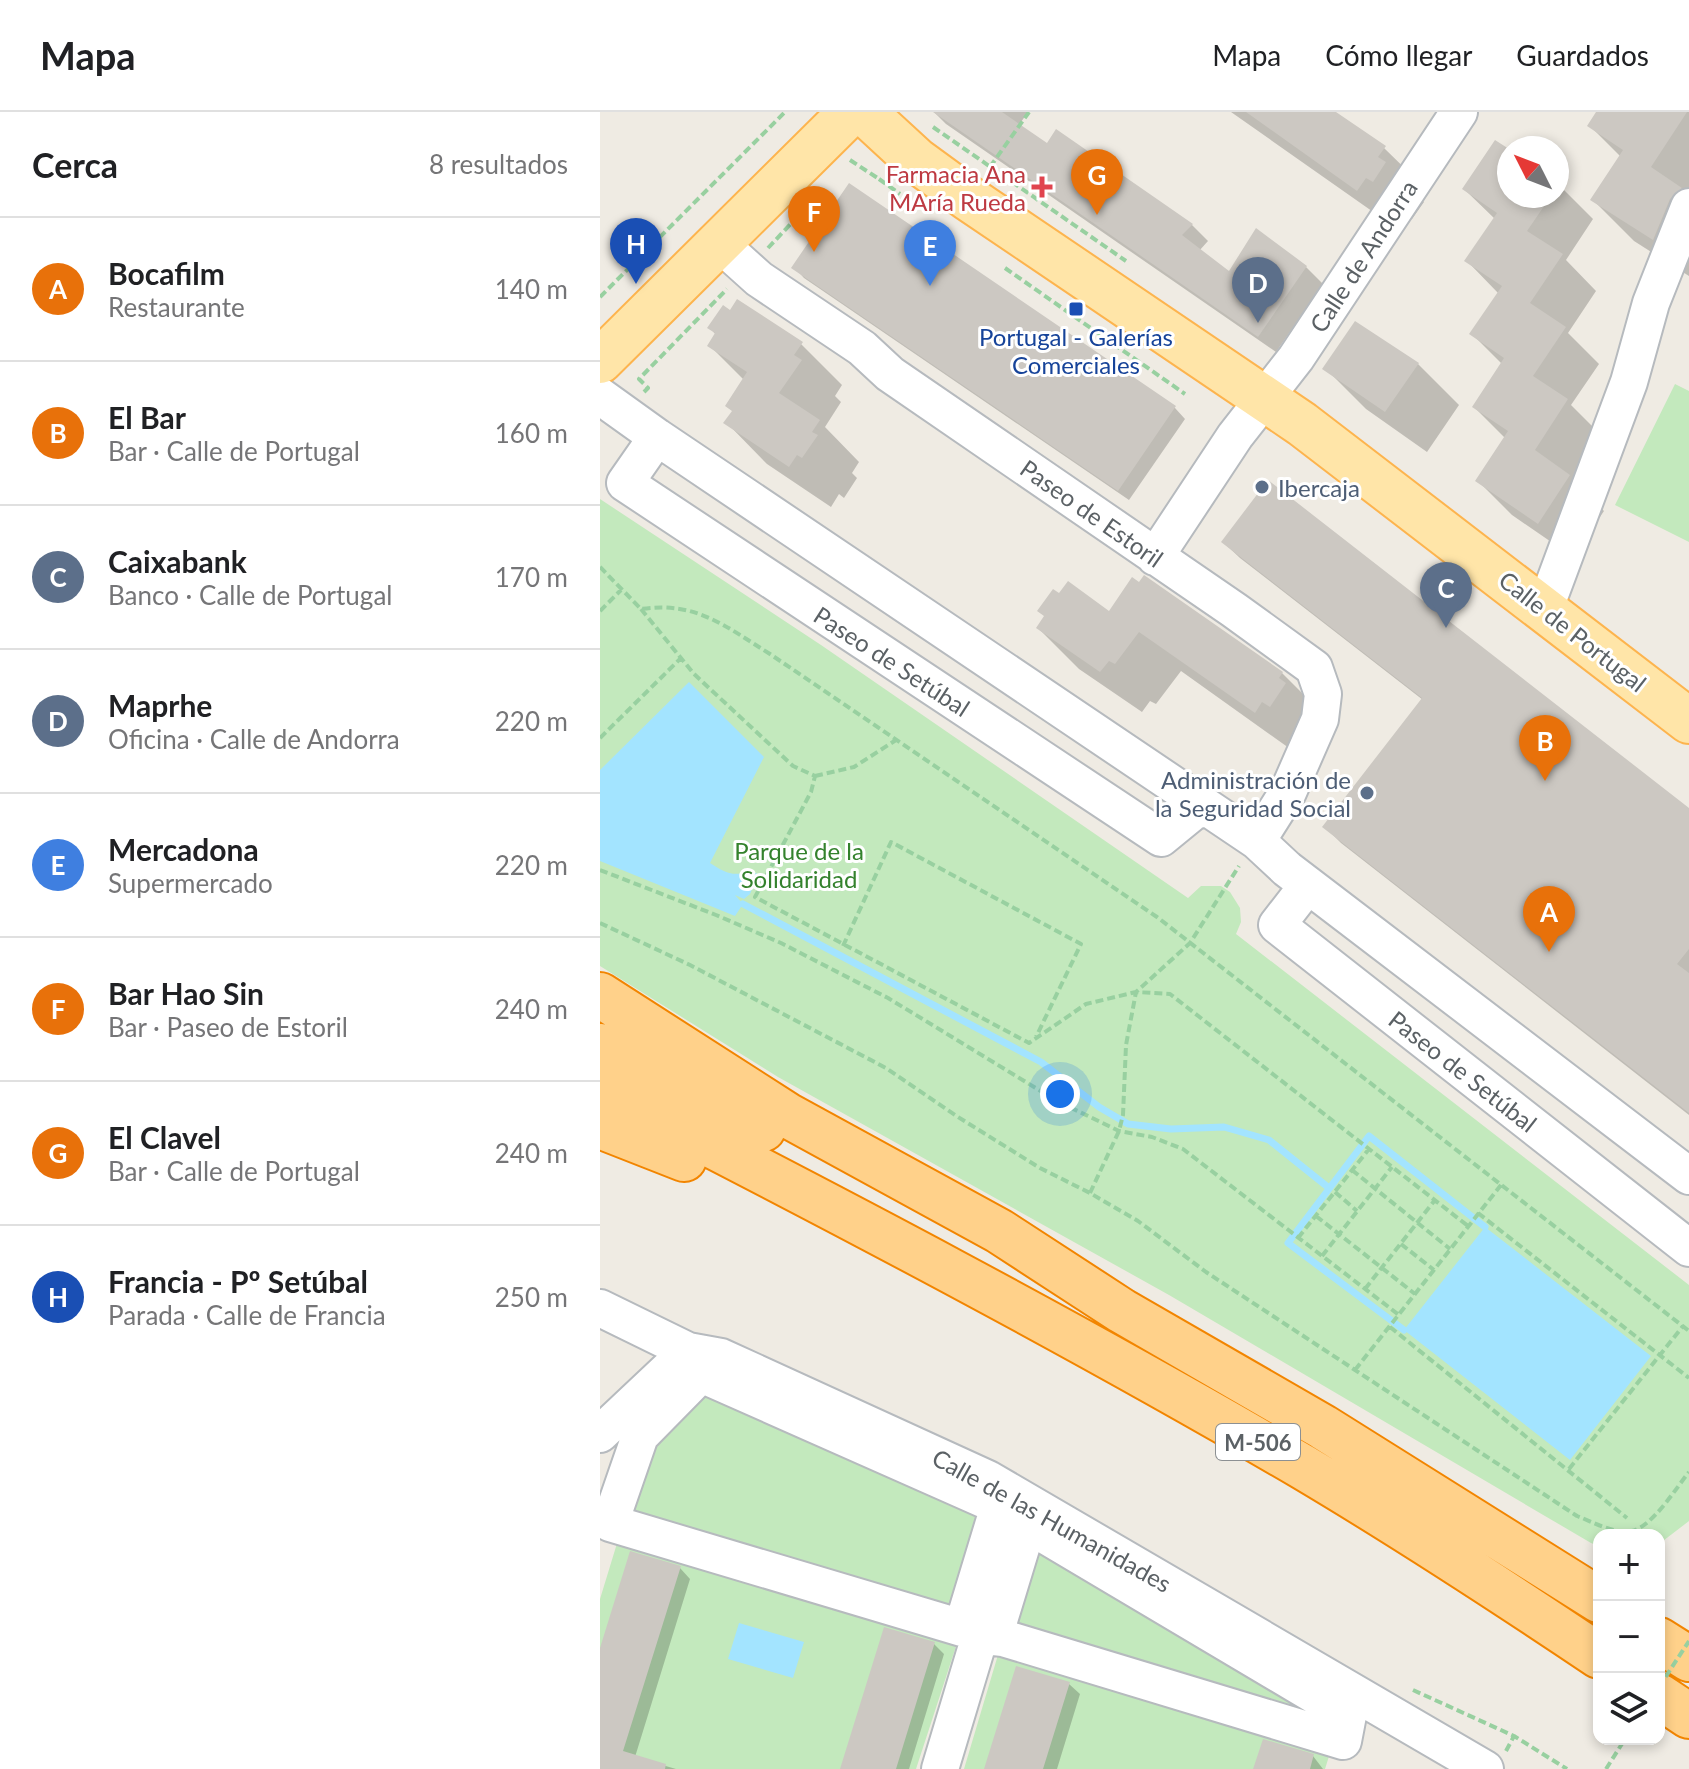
<!DOCTYPE html>
<html lang="es">
<head>
<meta charset="utf-8">
<style>
  body { margin:0; font-family:Lato,sans-serif; background:#f6f6f6; color:#202124 }
  .controls { position:absolute; right:24px; bottom:24px; display:grid; overflow:hidden; border-radius:16px; box-shadow:0 4px 12px #0003 }
  .controls button { width:72px; height:72px; display:grid; place-items:center; padding:0; border:0; border-bottom:2px solid #e0e0e0; background:#fff; color:#202124; font:40px sans-serif }
  .compass { position:absolute; left:897px; top:24px; width:72px; height:72px; border-radius:50%; background:#fff; box-shadow:0 4px 12px #0003; rotate:312deg }
  .you { position:absolute; left:460px; top:982px; width:28px; height:28px; margin:-20px; border:6px solid #fff; border-radius:50%; background:#1a73e8; box-shadow:0 0 0 12px #1a73e833 }
  .badge { display:grid; place-items:center; width:52px; height:52px; border-radius:50%; background:#d93025; color:#fff; font-size:26px; font-weight:700 }
  .pin { position:absolute; translate:-50% -66px; filter:drop-shadow(0 2px 4px #0008) }
  .pin::after { content:''; position:absolute; top:42px; width:28px; height:24px; background:inherit; clip-path:polygon(0 0,100% 0,50% 100%) }
  .list { margin:0; padding:0; list-style:none }
  h2 { display:flex; justify-content:space-between; align-items:center; height:104px; margin:0; padding:0 32px; font-size:34px }
  h2 small { font-size:26px; font-weight:400; color:#757577 }
  .list li { display:grid; grid-template-columns:52px 1fr auto; gap:24px; align-items:center; box-sizing:border-box; height:144px; padding:0 32px; border-top:2px solid #e0e0e0 }
  .list b { display:block; font-size:30px; white-space:nowrap }
  .list p { margin:0; font-size:26px; white-space:nowrap; color:#757577 }
  .list em { font-size:26px; font-style:normal; color:#757577 }
  .icon { flex:none; width:44px; height:44px; fill:none; stroke:currentColor; stroke-width:2; stroke-linecap:round; stroke-linejoin:round }
  .map { position:relative; flex:none; width:1089px; height:1657px; overflow:hidden }
  header { display:flex; align-items:center; gap:48px; box-sizing:border-box; height:112px; padding:0 40px; background:#fff; border-bottom:2px solid #e0e0e0 }
  header strong { font-size:38px }
  nav { display:flex; gap:44px; margin-inline-start:auto; font-size:28px }
  main { display:flex }
  aside { flex:1; background:#fff }
  .map>svg:first-child { display:block }
</style>
</head>
<body>
<header>
<strong>Mapa</strong>
<nav><a>Mapa</a><a>Cómo llegar</a><a>Guardados</a></nav>
</header>
<main>
<aside>
<h2>Cerca<small>8 resultados</small></h2>
<ul class="list">
<li><span class="badge" style="background:#e8710a">A</span><div><b>Bocafilm</b><p>Restaurante</p></div><em>140 m</em></li>
<li><span class="badge" style="background:#e8710a">B</span><div><b>El Bar</b><p>Bar · Calle de Portugal</p></div><em>160 m</em></li>
<li><span class="badge" style="background:#5c6f8a">C</span><div><b>Caixabank</b><p>Banco · Calle de Portugal</p></div><em>170 m</em></li>
<li><span class="badge" style="background:#5c6f8a">D</span><div><b>Maprhe</b><p>Oficina · Calle de Andorra</p></div><em>220 m</em></li>
<li><span class="badge" style="background:#3f7fe0">E</span><div><b>Mercadona</b><p>Supermercado</p></div><em>220 m</em></li>
<li><span class="badge" style="background:#e8710a">F</span><div><b>Bar Hao Sin</b><p>Bar · Paseo de Estoril</p></div><em>240 m</em></li>
<li><span class="badge" style="background:#e8710a">G</span><div><b>El Clavel</b><p>Bar · Calle de Portugal</p></div><em>240 m</em></li>
<li><span class="badge" style="background:#1a4fb4">H</span><div><b>Francia - Pº Setúbal</b><p>Parada · Calle de Francia</p></div><em>250 m</em></li>
</ul>
</aside>
<div class="map">
<svg width="1089" height="1657" viewBox="0 0 1089 1657">
  <rect width="100%" height="100%" fill="#efebe3"/>
  <!-- green -->
  <path fill="#c3e9bd" d="M1075 272 1089 279V430L1015 393Z
    M0 387 221 533 588 786 601 774H621L630 780 640 796 641 810 636 822 1089 1173V1409L1059 1432V1423H999V1434L991 1431 569 1183 178 965 0 854Z
    M106 1269 392 1400 354 1509 18 1408 46 1328Z
    M22 1415 362 1516 316 1657H0V1487Z
    M428 1423 742 1605 738 1624 400 1522Z
    M403 1526 735 1625 725 1657H364Z"/>
  <!-- water -->
  <path fill="#a3e4ff" d="M89 570 164 645 110 751C122 759 134 766 148 759L158 762 150 782 144 787 135 783 143 792 135 804 0 749V658Z
    M885 1115 1051 1244 970 1348 804 1218Z
    M139 1511 204 1530 193 1566 128 1547Z"/>
  <!-- shadow -->
  <path fill="#0003" d="M334 0H428L419 13 448 34 592 113 608 129 599 139 629 162 656 119 706 155 723 172 676 240 346 12Z
    M631 0H733L784 36 823 74 816 83 824 90 812 107 805 103 796 116Z
    M999 0H1089V164L1034 129 993 88 1021 45 990 14Z
    M909 38V84H957V71L993 107 966 148 996 179 968 221 999 252 971 293 1002 324 973 368 1004 399 973 445 912 403 877 368 905 326 874 295 902 252 872 222 899 182 867 149 895 107 864 77Z
    M194 155 575 296 585 307 529 388 204 166Z
    M110 216 201 232 242 273 235 284 241 290 225 315 259 350 252 361 257 366 244 386 239 382 231 395 167 352 126 310 134 300 144 268 109 233 116 223Z
    M818 252 859 293 827 340 766 297 725 256Z
    M623 430 1089 698V1003L741 731 725 715 823 588 640 446Z
    M510 502 682 561 723 602 696 641 581 559 556 592 550 589 542 600 479 557 438 516Z
    M80 1456 90 1467 35 1645 76 1657H0V1542Z
    M334 1532 344 1542 309 1657H242Z
    M469 1572 480 1582 457 1657H386Z
    M713 1644 723 1657H656Z"/>
  <g fill="none" stroke-linecap="round" stroke-linejoin="round">
    <!-- stream -->
    <path stroke="#a3e4ff" stroke-width="7" d="M143 792 441 950 499 995 528 1012 571 1017 624 1015 669 1028 729 1076
      M804 1218 688 1131 769 1024 885 1115"/>
  </g>
  <!-- building -->
  <path fill="#ccc8c2" d="M333 0H402L447 31 456 17 593 112 582 123 629 159 656 116 707 154 658 225Z
    M646 0H736L786 34 778 45 786 50 773 70 766 66 757 79Z
    M996 0H1087L1051 55 1082 76 1070 87 1053 128 990 88 1023 38 987 14Z
    M895 28 909 37V84H951L927 119 963 142 930 191 966 215 933 264 968 287 935 338 970 363 938 412 875 369 908 319 872 295 904 246 869 222 902 174 864 149 897 101 862 77Z
    M249 71 576 294 518 379 191 156Z
    M137 187 203 230 194 243 202 248 179 281 220 308 212 320 218 323 202 346 197 343 189 355 123 311 132 299 125 294 147 260 107 234 115 221 107 216 123 193 130 198Z
    M755 209 819 251 785 300 722 257Z
    M668 368 1089 696V837L1077 852 1089 861V1001L722 715 822 586 621 430Z
    M544 463 683 560 679 566 686 571 670 595 662 590 655 601 539 520 515 552 509 549 500 560 436 516 444 504 437 499 453 477 459 481 468 469 509 499 532 465 539 470Z
    M30 1439 81 1454 23 1639 66 1652 65 1657H0V1536Z
    M284 1515 335 1530 296 1657H240Z
    M416 1554 470 1570 443 1657H384Z
    M663 1627 714 1642 710 1657H653Z"/>
  <g fill="none" stroke-linecap="round" stroke-linejoin="round">
    <!-- minor casing -->
    <g stroke="#b6babe" stroke-width="40">
      <path id="minor" d="M119 131 159 167 262 236 290 262 634 498 714 556 723 582 720 607 688 680 657 729
        M0 284 57 325 657 729 687 757 1089 1064
        M57 325 25 371 561 726 594 699 607 696
        M555 445 635 324 696 246 859 0
        M945 496 1029 270 1051 191 1089 95
        M708 773 677 813 1089 1136
        M0 1196 88 1239 121 1245 388 1367 885 1657
        M101 1262 399 1394 362 1516 10 1411 40 1324Z
        M0 1322 88 1239
        M428 1413 748 1603 743 1629 403 1526 394 1525Z
        M340 1657 389 1494"/>
    </g>
    <!-- major casing -->
    <g stroke="#fdb44e" stroke-width="48">
      <path id="major" d="M264 0 316 48 368 86 702 312 1089 609
        M0 249 251 0"/>
    </g>
    <!-- highway casing -->
    <g stroke="#f28500" stroke-width="48">
      <path id="highway" d="M0 883 187 1003 399 1119 522 1199 723 1315 999 1488
        M0 934 163 1017
        M0 976C237 1097 473 1221 703 1355 804 1415 902 1479 999 1544
        M0 1014 84 1047
        M1059 1528 1089 1547
        M1059 1584 1089 1604"/>
    </g>
    <!-- path -->
    <path stroke="#98d0a0" stroke-width="4" stroke-dasharray="8 4" stroke-linecap="butt" d="M333 15 526 149
      M250 48 279 67
      M390 55 429 0
      M279 67 300 82
      M168 136 200 102
      M405 156 585 282
      M0 185 185 0
      M44 280 48 276 39 267 127 177
      M0 455 41 497C96 489 125 514 170 542L557 805 1089 1219
      M41 497 94 562 193 654 215 664 211 680 155 785 429 931 486 892 536 880 570 882 868 1114
      M0 499 21 478
      M0 626 81 546
      M215 664 254 655 296 628
      M0 758 116 803 181 831 288 886 457 989 519 1019 552 1025 583 1037 799 1203
      M0 811 90 853 286 956 358 1005 440 1056 490 1081 538 1109 606 1160 977 1404C993 1410 1016 1423 1032 1419 1053 1414 1076 1376 1089 1360
      M243 834 291 730 481 832 436 925
      M752 1058 850 1137
      M735 1080 757 1099
      M490 1081 519 1019 523 1003 526 933 536 880 590 831 639 754
      M878 1101 1089 1266
      M716 1104 815 1182
      M698 1126 769 1037
      M801 1132 834 1158
      M722 1144 792 1055
      M765 1177 835 1088
      M790 1215 1027 1406
      M755 1258 901 1073
      M969 1357 1083 1214
      M813 1578 914 1624 967 1657
      M906 1639 914 1624
      M1006 1657 1025 1627"/>
    <!-- minor -->
    <use href="#minor" stroke="#fff" stroke-width="36"/>
    <!-- major -->
    <use href="#major" stroke="#ffe5a8" stroke-width="44"/>
    <!-- highway -->
    <use href="#highway" stroke="#ffd18a" stroke-width="44"/>
    <!-- path-bridge -->
    <path stroke="#98d0a0" stroke-width="4" stroke-dasharray="8 4" stroke-linecap="butt" d="M1059 1575 1089 1529"/>
  </g>
  <!-- markers -->
  <path fill="#e0444e" stroke="#fff" stroke-width="3" d="M438 63h8v8h8v8h-8v8h-8v-8h-8v-8h8z"/>
  <rect fill="#1a4fb4" stroke="#fff" stroke-width="3" x="468" y="189" width="16" height="16" rx="4"/>
  <g fill="#5c6f8a" stroke="#fff" stroke-width="3">
    <circle cx="662" cy="375" r="8"/>
    <circle cx="767" cy="681" r="8"/>
  </g>
  <g text-anchor="middle" dominant-baseline="central" stroke-width="6" stroke-linejoin="round" paint-order="stroke">
    <!-- shield labels -->
    <rect fill="#fff" stroke="#8c9093" stroke-width="2" x="616" y="1312" width="84" height="36" rx="6"/>
    <g font-size="22" font-weight="bold" fill="#5b6165">
      <text x="658" y="1330">M-506</text>
    </g>
    <!-- health labels -->
    <g font-size="24" fill="#be3a42" stroke="#fff" text-anchor="end">
      <text x="426" y="61">Farmacia Ana<tspan x="426" dy="28">MAría Rueda</tspan></text>
    </g>
    <!-- street labels -->
    <g font-size="24" fill="#5b6165" stroke="#fff">
      <text transform="translate(763 144) rotate(-57)">Calle de Andorra</text>
      <text transform="translate(492 401) rotate(35)">Paseo de Estoril</text>
      <text transform="translate(973 519) rotate(38)">Calle de Portugal</text>
      <text transform="translate(292 549) rotate(33)">Paseo de Setúbal</text>
      <text transform="translate(863 959) rotate(38)">Paseo de Setúbal</text>
      <text transform="translate(452 1408) rotate(29)">Calle de las Humanidades</text>
    </g>
    <!-- transit labels -->
    <g font-size="24" fill="#164399" stroke="#fff">
      <text x="476" y="224">Portugal - Galerías<tspan x="476" dy="28">Comerciales</tspan></text>
    </g>
    <!-- service labels -->
    <g font-size="24" fill="#4e5e75" stroke="#fff" text-anchor="start">
      <text x="678" y="375">Ibercaja</text>
      <text x="751" y="667" text-anchor="end">Administración de<tspan x="751" dy="28">la Seguridad Social</tspan></text>
    </g>
    <!-- park labels -->
    <g font-size="24" fill="#34822d" stroke="#fff">
      <text x="199" y="738">Parque de la<tspan x="199" dy="28">Solidaridad</tspan></text>
    </g>
  </g>
</svg>
<div class="controls">
<button>+</button>
<button>−</button>
<button><svg class="icon" aria-label="layers" viewBox="0 0 24 24"><path d="M12 4l9 5-9 5-9-5zM3 14l9 5 9-5"/></svg></button>
</div>
<svg class="compass" viewBox="-18 -18 36 36"><path d="M0-13l5 13h-10z" fill="#e53935"/><path d="M0 13l5-13h-10z" fill="#757577"/></svg>
<div class="you"></div>
<div class="pin badge" style="left:949px;top:840px;background:#e8710a">A</div>
<div class="pin badge" style="left:945px;top:669px;background:#e8710a">B</div>
<div class="pin badge" style="left:846px;top:516px;background:#5c6f8a">C</div>
<div class="pin badge" style="left:658px;top:211px;background:#5c6f8a">D</div>
<div class="pin badge" style="left:330px;top:174px;background:#3f7fe0">E</div>
<div class="pin badge" style="left:214px;top:140px;background:#e8710a">F</div>
<div class="pin badge" style="left:497px;top:103px;background:#e8710a">G</div>
<div class="pin badge" style="left:36px;top:172px;background:#1a4fb4">H</div>
</div>
</main>
</body>
</html>
